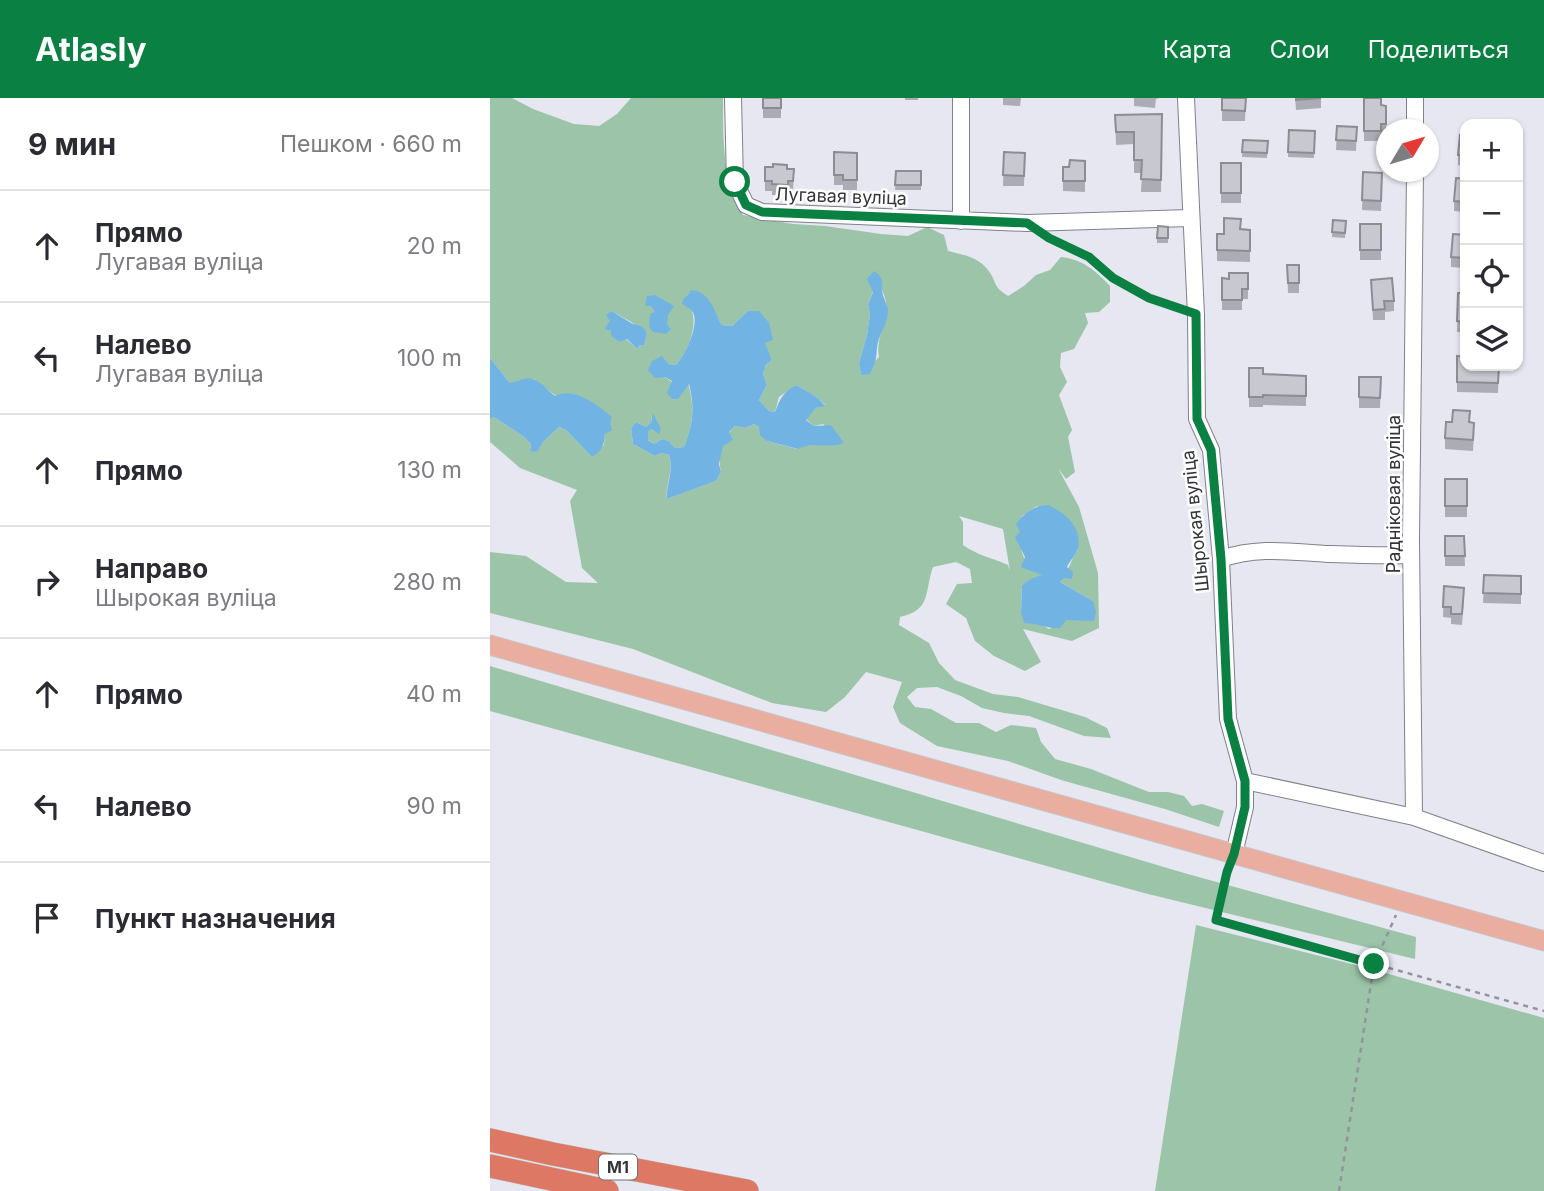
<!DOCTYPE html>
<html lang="ru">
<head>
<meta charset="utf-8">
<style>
  body { margin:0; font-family:Inter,sans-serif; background:#f2f2f3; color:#2b2b33 }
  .controls { position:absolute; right:21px; top:21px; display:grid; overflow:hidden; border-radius:14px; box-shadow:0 2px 5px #0004 }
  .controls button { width:63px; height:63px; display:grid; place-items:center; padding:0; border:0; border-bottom:2px solid #e1e1e2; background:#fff; color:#2b2b33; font:35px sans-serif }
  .compass { position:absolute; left:886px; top:21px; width:63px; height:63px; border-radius:50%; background:#fff; box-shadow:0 2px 5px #0004; rotate:52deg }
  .stop { position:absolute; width:21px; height:21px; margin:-16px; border:5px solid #0b8043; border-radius:50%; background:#fff }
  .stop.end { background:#0b8043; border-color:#fff; box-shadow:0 2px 7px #0008 }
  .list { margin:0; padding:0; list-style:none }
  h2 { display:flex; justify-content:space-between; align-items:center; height:91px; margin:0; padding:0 28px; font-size:30px }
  h2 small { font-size:23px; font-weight:400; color:#7c7c81 }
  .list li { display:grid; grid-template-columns:46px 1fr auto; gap:21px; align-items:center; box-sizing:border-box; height:112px; padding:0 28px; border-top:2px solid #e1e1e2 }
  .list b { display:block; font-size:26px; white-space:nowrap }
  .list p { margin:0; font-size:23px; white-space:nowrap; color:#7c7c81 }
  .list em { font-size:23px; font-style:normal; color:#7c7c81 }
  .icon { flex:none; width:38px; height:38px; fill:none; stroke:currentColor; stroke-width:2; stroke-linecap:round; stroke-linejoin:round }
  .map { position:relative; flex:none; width:1054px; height:1093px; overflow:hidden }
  header { display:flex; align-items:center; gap:42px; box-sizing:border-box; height:98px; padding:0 35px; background:#0b8043; color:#fff }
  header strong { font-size:33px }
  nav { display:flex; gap:38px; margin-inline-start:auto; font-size:24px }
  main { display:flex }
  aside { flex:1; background:#fff }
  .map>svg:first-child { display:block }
</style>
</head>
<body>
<header>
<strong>Atlasly</strong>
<nav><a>Карта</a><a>Слои</a><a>Поделиться</a></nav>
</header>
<main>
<aside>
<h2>9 мин<small>Пешком · 660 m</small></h2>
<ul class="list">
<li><svg class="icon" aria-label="ahead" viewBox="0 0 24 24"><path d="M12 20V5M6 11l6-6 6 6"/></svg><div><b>Прямо</b><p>Лугавая вуліца</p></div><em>20 m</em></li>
<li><svg class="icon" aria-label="left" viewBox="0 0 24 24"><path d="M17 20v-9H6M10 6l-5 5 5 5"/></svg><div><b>Налево</b><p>Лугавая вуліца</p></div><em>100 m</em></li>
<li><svg class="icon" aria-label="ahead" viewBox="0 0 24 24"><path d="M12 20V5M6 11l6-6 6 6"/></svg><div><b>Прямо</b></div><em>130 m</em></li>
<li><svg class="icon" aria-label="right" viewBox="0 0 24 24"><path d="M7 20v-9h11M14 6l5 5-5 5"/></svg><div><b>Направо</b><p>Шырокая вуліца</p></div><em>280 m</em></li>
<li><svg class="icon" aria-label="ahead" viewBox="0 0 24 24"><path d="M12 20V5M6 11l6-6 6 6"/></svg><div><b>Прямо</b></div><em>40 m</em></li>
<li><svg class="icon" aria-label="left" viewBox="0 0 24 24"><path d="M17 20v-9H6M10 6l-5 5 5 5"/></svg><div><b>Налево</b></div><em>90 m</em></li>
<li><svg class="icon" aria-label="arrive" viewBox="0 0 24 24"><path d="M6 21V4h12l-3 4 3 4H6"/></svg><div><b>Пункт назначения</b></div></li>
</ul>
</aside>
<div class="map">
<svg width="1054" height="1093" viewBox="0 0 1054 1093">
  <rect width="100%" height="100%" fill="#e6e7f1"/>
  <!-- green -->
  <path fill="#9bc4a8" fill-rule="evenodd" d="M0 0H22L43 11 84 26 109 28 127 16 141 0H233C233 40 232 82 253 117L303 126 335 128 391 136 418 138 437 129 454 137 458 153C474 157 488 159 498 172 508 185 501 187 518 198L534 188 546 177 560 172 571 159C592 161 606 173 620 188V204L609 214 595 215 598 225 584 251 571 255 570 269 577 284 569 297 582 332 578 339 585 374 576 381 568 370 589 409 608 475 609 530 582 543 533 531 551 564 535 573 504 558 485 543 476 520 456 506 467 486 482 485 480 471 466 464 443 469C434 494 442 512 410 519L409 527 439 545 449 565 465 582 503 596 528 599 595 619 617 630 621 640 594 638 539 618 514 615 492 610 471 598 447 589 427 590 417 599 425 609 441 611 466 625H489L506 634 521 627 546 630 551 644 565 661 601 671 659 694H678L694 698 702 708 712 706 734 713 729 729 675 711 571 682 518 663 447 648 410 625 403 609 412 584 376 574 355 599 336 614 282 605 143 551 0 515V454L36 458 76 484 108 485 92 470 80 403 87 392 30 370 0 344V321L4 319 33 338 41 346 40 353H47L53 344 69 329 76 332 102 359 114 347 115 336 44 281 29 285 19 284 0 260ZM381 185 392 192C406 222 384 234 389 259L371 277 369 265 377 237 380 216 378 206 383 193ZM201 211 225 215 232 227 242 228 258 213 282 262 276 267 273 276 277 287 269 302 279 313 285 314 289 299 306 287C317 293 327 298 335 307L326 310 316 321 324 328 333 326 354 345 313 348 307 351 277 343 269 329 264 326 255 330 245 328C233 339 227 358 231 374L226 383 177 401C175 384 184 375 179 357L171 355 165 358 143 346 141 330 146 324 156 329 161 324 162 317V331L157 333V341L164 346 172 341 179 343 185 350 194 349C203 326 205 310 198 285L193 292 175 279 178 266 186 267C197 254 209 228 201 211ZM122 213C135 221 146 225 157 236L154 248 150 247 147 251 136 241 130 244C120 235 119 225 122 213ZM547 408 588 452C580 462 578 476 570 484L603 503 576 522 559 531 531 514 532 487 553 477C527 465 529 444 532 418ZM469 418 513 431 520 473 518 467C502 460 487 457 473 447V424Z
    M0 568 694 775 926 839 925 861 654 795 0 613Z
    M706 827 874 869 1054 920V1093H665Z"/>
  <!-- water -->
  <path fill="#71b4e3" d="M384 173C393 179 392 181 392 191 392 198 397 205 398 212 398 227 388 237 387 250 386 263 386 263 380 276L371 277 369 265 377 237 380 216 378 206 383 194 377 181Z
    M201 192C221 194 223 212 232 227L242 228 258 213H269L279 225 283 242 275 245 282 262 276 267 273 276 277 287 269 302 279 313 285 314C290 301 293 294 306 287 317 293 328 298 335 308L326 310 316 322 324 328 341 327 354 345C339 351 321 343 308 351L277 343 270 337 269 329 264 326 255 330 245 328 239 334 243 342 233 348 229 366 231 374 226 383 177 401C176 385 184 374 179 357L171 355 165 358 143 346 141 330 146 324 156 329 161 324 163 315 171 331 169 336 162 331 158 333V342L164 346 172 341 179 343 185 350 194 349C203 326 205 310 199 286L188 301H182L177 295 182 283 175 279 165 280 158 272 162 263 172 258 178 266 186 267C195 257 211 225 202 213 201 211 194 207 192 206L193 201 198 197Z
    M165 197 184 208 178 217 177 226 181 231 176 236 163 234 159 229 160 216 165 214 161 208H155L157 198Z
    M122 213 141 225 153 229 157 236 154 248 150 247 147 251 137 241 130 244 121 238V232H116L115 230 120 223 116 217Z
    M0 260 19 284C27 285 28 282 35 281 46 277 57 292 65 298 83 288 108 307 122 319L120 325 122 332 115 336C114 348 112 353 102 359L76 332 69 329 53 344 47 354 40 353 41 346 33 338 4 319 0 321Z
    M558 407C575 415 592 428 588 450 587 456 580 462 577 469L583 474 582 481 574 480 570 484 603 503 606 514 604 523 576 522 570 530C557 531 547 525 534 525L531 514 532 487 543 480 552 477 531 469 535 459 525 439 530 434 526 426C535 414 544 408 558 407Z"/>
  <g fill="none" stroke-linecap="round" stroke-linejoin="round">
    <!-- minor casing -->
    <g stroke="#80818a" stroke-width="18">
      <path id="minor" d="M243 0 245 84 256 107 272 114 537 125 700 120
        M471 0V123
        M696 0 706 217 707 321 721 352 731 461 738 621 755 683V709L744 756
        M925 32V0
        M731 461C769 448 801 454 839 456 867 457 894 458 921 457
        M755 683 924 719 1054 765
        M924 719 921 442 925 74"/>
    </g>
    <!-- major casing -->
    <g stroke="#c6c6c8" stroke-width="21">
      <path id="major" d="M0 547 1054 843"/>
    </g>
    <!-- highway casing -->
    <g stroke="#c6c6c8" stroke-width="24">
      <path id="highway" d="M0 1042 63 1056 257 1093
        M0 1068 117 1093"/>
    </g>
    <!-- path -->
    <path stroke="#93949b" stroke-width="2.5" stroke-dasharray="5 5" stroke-linecap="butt" d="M557 139 599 159 623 180 659 200 692 212
      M737 772 726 822 1054 913
      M849 1093 884 866 906 817"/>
    <!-- minor -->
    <use href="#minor" stroke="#fff" stroke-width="16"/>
    <!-- major -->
    <use href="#major" stroke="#eaaea1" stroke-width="19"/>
    <!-- highway -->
    <use href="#highway" stroke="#dc7863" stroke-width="23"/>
  </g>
  <!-- wall -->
  <path fill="#acacb4" d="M273 0H291V20H273Z
    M415 0H428V2H415Z
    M513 0H531L530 8 513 7Z
    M644 0H669L666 1 665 10 644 8Z
    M732 0H756L755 23H732Z
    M805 0H831V10L806 12Z
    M874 0 891 7 896 8V36H891V43H874Z
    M672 16 671 94H651L652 75H644V46L626 47 625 17Z
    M847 28 867 29 866 53 846 52Z
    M799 32 825 33 824 60 798 59Z
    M975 37V68L968 67V57Z
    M753 42 778 43 777 60 752 59Z
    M344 54 367 55V92H353V87H344Z
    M514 54 535 55 534 88H513Z
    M595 63V94L573 93V69H579Z
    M731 65H751V105H731Z
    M275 69 304 71 303 93H298V97H282V93H275Z
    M406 73H431V92H405Z
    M873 74 892 75 891 113 872 112Z
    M975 81V114L964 113V103Z
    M843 122 856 123 855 140 842 139Z
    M870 126H891V162H870Z
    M678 129V145H667V140Z
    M751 131 760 132V164L727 163V136H734Z
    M975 137V170L961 169V159Z
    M797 167H809V195H798Z
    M758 175V201H752V212H732V180L739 181Z
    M881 182 904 203V213L895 214V222H883Z
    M968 195H975V234H967Z
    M967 258 1009 268 1008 295 967 294Z
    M759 270 773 276 816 278V308L773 307V309H759Z
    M869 279H891L890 310H869Z
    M984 335 983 353 955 351V340Z
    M955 381H977V419H955Z
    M955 438H974L975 468H955Z
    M994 477 1031 478V506L993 505Z
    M954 488 974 500 972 527 961 526V520L953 519Z"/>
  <!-- building -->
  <path fill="#c8c8d1" stroke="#8c8c92" stroke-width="2" d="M273 0H291V10H273Z
    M732 0H756L755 13 732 12Z
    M806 0H831L806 2Z
    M874 0H891V7L896 8V26H891V33H874Z
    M672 16 671 82 651 81 652 62H644V34H626L625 17Z
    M847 28 867 29 866 43 846 42Z
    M799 32 825 33 824 55 798 54Z
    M970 37H975V58L968 57Z
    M753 42 778 43 777 55 752 54Z
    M344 54 367 55V82H353V77H344Z
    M514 54 535 55 534 78 513 77Z
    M580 62 595 63V83H573V69H579Z
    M731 65H751V95H731Z
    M283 66 297 67V71H304L303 83H298V87L282 86V83H275V69H283Z
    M406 73H431V87H405Z
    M873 74 892 75 891 103 872 102Z
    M966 80 975 81V104L964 103Z
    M734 120 751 121 750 131 760 132V153L727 152V136H734Z
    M843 122 856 123 855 135 842 134Z
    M870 126H891V152H870Z
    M668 128 678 129V140H667Z
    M963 136 975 137V160L961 159Z
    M797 167H809V185H798Z
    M739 175H758V191H752V202H732V180L739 181Z
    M902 180 904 203H894L895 211 883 212 881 182Z
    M968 195H975V224L967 223Z
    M967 258 975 259V268H1009L1008 285 967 284Z
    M759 270H773V276L816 278V298L773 297V299H759Z
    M869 279H891L890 300 869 299Z
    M963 312 980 313 979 324 984 325 983 342 955 340 956 324H962Z
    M955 381H977V408H955Z
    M955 438H974L975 458H955Z
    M994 477 1031 478V496L993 495Z
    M954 488 974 490 972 516H961V509H953Z"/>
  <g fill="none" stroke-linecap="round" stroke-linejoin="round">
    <!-- route -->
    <path stroke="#0b8043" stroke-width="9" d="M245 84 256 107 272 114 537 125 559 140 599 159 623 180 659 200 706 216 707 321 721 352 731 461 738 621 755 683V709L744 756 737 774 726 822 884 866"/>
  </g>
  <g text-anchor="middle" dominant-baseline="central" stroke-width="5" stroke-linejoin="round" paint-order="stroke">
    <!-- shield labels -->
    <rect fill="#fff" stroke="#717274" stroke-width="2" x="109" y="1056.5" width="38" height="25" rx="5"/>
    <g font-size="16" font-weight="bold" fill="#343539">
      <text x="128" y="1069">М1</text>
    </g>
    <!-- street labels -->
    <g font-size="18" fill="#343539" stroke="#fff">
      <text transform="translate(351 98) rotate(2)">Лугавая вуліца</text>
      <text transform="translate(903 396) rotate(-90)">Радніковая вуліца</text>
      <text transform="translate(705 423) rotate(-96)">Шырокая вуліца</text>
    </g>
  </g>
</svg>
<div class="controls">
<button>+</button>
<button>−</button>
<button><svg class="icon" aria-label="locate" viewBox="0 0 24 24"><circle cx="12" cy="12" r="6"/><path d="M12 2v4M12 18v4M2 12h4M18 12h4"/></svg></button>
<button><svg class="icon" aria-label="layers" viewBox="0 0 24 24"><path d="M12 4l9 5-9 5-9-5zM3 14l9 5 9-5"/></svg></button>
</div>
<svg class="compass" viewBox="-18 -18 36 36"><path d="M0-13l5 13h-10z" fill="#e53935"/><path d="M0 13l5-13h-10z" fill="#7c7c81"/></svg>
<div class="stop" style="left:245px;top:84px"></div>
<div class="stop end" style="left:884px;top:866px"></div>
</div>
</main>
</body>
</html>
